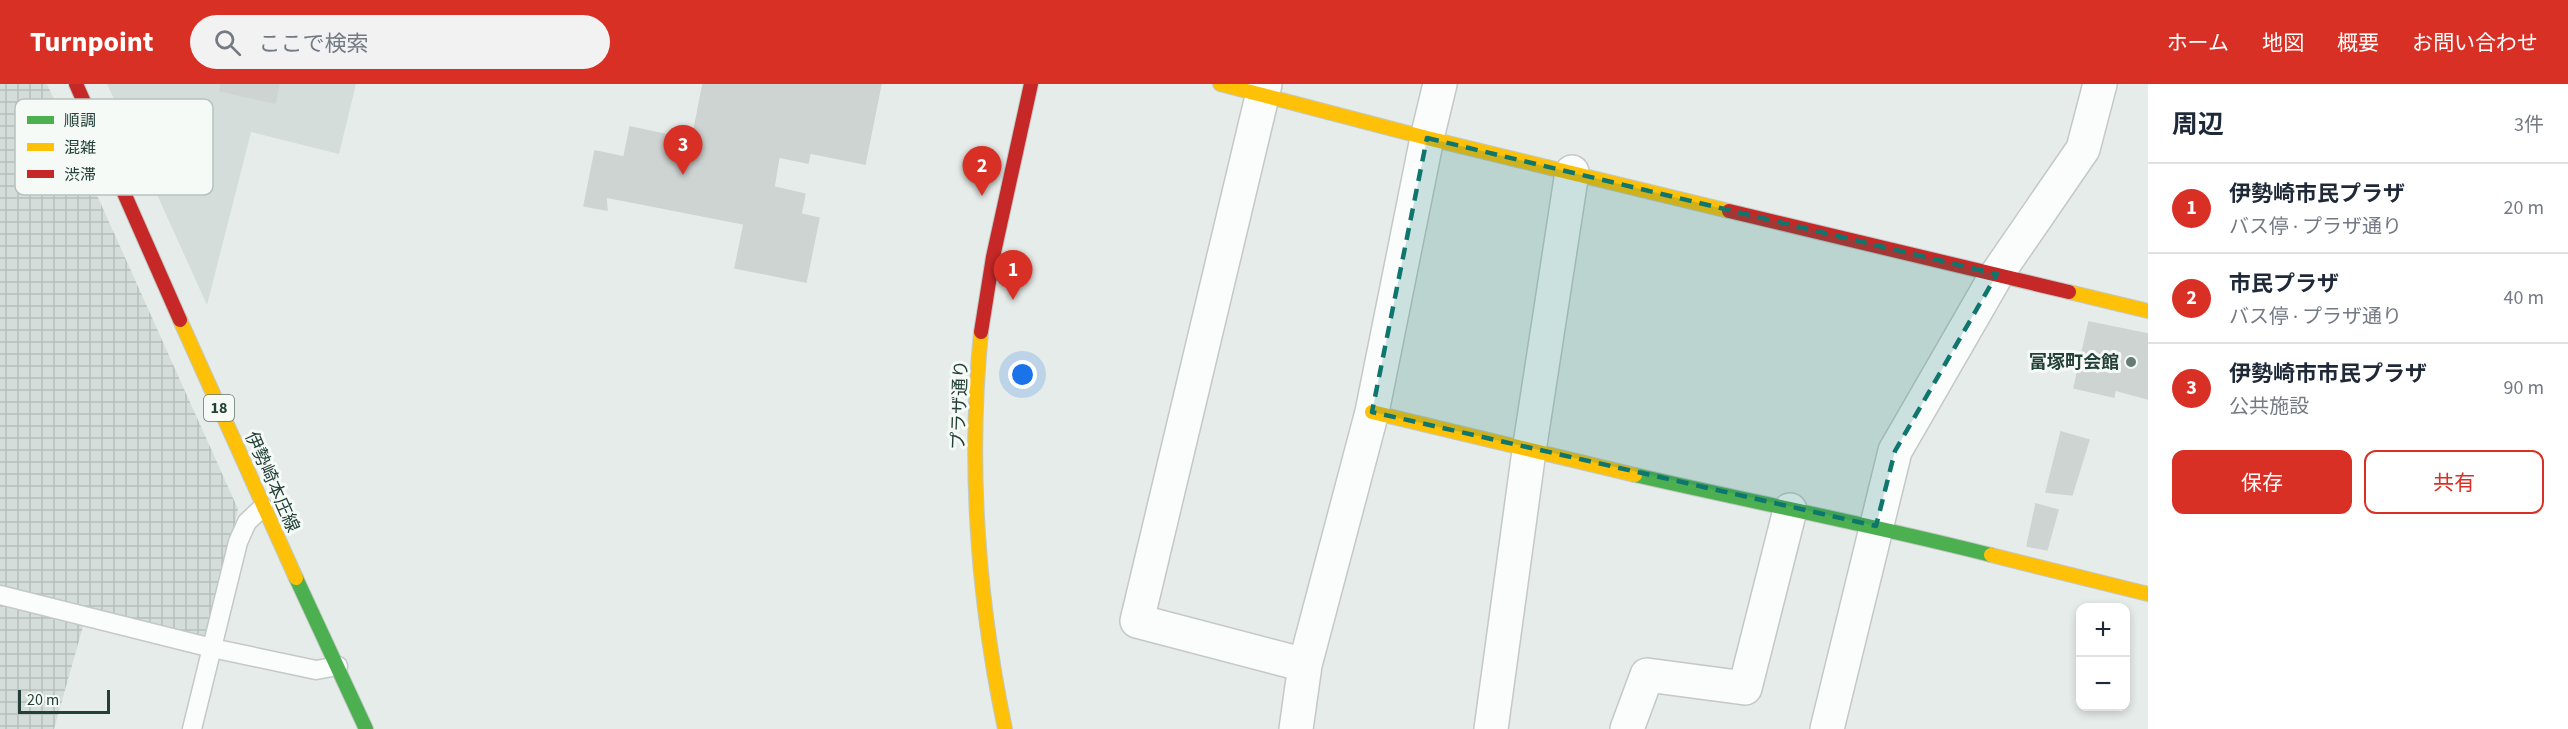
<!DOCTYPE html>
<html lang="ja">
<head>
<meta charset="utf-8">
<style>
  body { margin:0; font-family:"Source Sans 3","Noto Sans JP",sans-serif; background:#f2f2f3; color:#1f2937 }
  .controls { position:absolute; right:18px; bottom:18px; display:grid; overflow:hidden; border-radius:12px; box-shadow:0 3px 9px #0003 }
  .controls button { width:54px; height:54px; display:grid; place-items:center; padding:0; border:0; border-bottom:2px solid #e0e1e3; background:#fff; color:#1f2937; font:30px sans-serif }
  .scale { position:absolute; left:18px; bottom:15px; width:92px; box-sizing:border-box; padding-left:6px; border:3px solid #234038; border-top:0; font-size:16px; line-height:21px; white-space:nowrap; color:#234038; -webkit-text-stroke:4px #f5faf7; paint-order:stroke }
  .you { position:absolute; left:1023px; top:291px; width:21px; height:21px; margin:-15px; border:4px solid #fff; border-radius:50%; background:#1a73e8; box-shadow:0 0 0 9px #1a73e833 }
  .badge { display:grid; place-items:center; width:39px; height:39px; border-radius:50%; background:#d93025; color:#fff; font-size:20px; font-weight:700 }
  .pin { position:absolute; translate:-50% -50px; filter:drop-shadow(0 2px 3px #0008) }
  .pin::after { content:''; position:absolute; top:32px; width:21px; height:18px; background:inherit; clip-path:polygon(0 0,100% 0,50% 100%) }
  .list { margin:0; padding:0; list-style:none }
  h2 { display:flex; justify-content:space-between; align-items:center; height:78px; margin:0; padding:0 24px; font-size:26px }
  h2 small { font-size:20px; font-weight:400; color:#747a83 }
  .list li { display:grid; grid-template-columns:39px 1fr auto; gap:18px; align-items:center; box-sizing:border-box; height:90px; padding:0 24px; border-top:2px solid #e0e1e3 }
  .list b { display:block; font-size:22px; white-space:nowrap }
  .list p { margin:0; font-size:20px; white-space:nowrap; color:#747a83 }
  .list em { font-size:20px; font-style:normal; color:#747a83 }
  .actions { display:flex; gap:12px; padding:18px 24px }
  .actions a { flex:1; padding:14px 0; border:2px solid #d93025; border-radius:12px; text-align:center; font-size:21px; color:#d93025 }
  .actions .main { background:#d93025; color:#fff }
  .icon { flex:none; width:33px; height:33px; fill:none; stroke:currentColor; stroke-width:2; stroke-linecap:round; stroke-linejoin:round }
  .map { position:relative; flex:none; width:2148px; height:645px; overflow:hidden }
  header { display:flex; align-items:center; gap:36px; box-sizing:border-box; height:84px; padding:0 30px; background:#d93025; color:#fff }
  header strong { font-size:28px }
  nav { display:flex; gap:33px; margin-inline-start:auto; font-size:21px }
  .search { width:420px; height:54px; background:#f2f2f3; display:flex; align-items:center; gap:15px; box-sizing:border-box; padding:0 21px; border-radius:33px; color:#747a83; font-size:22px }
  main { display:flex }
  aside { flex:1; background:#fff }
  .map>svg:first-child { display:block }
</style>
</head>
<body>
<header>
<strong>Turnpoint</strong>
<div class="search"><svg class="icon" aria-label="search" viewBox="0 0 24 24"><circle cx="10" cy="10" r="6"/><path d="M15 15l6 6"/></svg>ここで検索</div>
<nav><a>ホーム</a><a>地図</a><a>概要</a><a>お問い合わせ</a></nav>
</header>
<main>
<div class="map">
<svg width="2148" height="645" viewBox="0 0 2148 645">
  <defs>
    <pattern id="industrial-grid" width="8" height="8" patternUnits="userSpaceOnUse" patternTransform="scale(1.5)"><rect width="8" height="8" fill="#d4ddd9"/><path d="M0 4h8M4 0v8" fill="none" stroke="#b6bfbb"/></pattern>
  </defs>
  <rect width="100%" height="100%" fill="#e6ece9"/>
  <!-- built -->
  <path fill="#d4ddd9" d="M107 0H356L339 70 251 48 207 221Z"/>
  <!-- industrial -->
  <path fill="url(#industrial-grid)" d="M0 0H47L238 425 209 558 0 506Z
    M0 519 84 539 54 645H0Z"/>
  <!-- building -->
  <path fill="#ced4d2" stroke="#cfd4d2" stroke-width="1.5" d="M221 0H279L275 19 220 7Z
    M703 0H881L865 80 810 69 808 79 779 73 774 103 805 110 801 130 819 134 806 198 735 184 744 140 606 113 607 126 584 122 595 67 624 73 630 43 692 56Z
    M2089 238 2148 250V315L2115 306 2114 313 2074 304Z
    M2061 348 2089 356 2072 411 2046 408Z
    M2036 420 2058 426 2047 466 2027 462Z"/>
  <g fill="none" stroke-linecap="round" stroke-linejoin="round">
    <!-- lane casing -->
    <g stroke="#c3c9c6" stroke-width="21">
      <path id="lane" d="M0 511 212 564 316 586 338 582
        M192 645 238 458 247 438 263 423"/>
    </g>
    <!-- street casing -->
    <g stroke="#c3c9c6" stroke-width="36">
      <path id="street" d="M1265 0 1137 537 1305 581
        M1296 645 1305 581 1372 328 1427 54 1440 0
        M1491 645 1529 367 1572 88
        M1627 645 1647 591 1745 604 1790 426
        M1827 645 1895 367 1997 190 2083 65 2100 0"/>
    </g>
    <!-- fast casing -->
    <g stroke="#c1c9c6" stroke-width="16">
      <path id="fast" d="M1635 391C1753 418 1873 441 1991 471
        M296 494 366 645"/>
    </g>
    <!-- slow casing -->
    <g stroke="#c1c9c6" stroke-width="16">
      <path id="slow" d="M1220 0 1427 54 1729 127
        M2069 208 2148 227
        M180 236 296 494
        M981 248C968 380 978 516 1005 645
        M1372 328 1635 391
        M1991 471 2148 510"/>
    </g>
    <!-- jam casing -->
    <g stroke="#c1c9c6" stroke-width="16">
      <path id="jam" d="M76 0 180 236
        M1729 127 2069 208
        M981 248 993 173 1031 0"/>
    </g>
    <!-- lane -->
    <use href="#lane" stroke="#fbfcfc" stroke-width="18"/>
    <!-- street -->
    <use href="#street" stroke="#fbfcfc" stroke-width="33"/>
    <!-- fast -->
    <use href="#fast" stroke="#4caf50" stroke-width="14"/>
    <!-- slow -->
    <use href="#slow" stroke="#ffc107" stroke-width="14"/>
    <!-- jam -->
    <use href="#jam" stroke="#c62828" stroke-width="14"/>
  </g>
  <!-- marked area -->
  <path fill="#0f766e" fill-opacity="0.2" stroke="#0f766e" stroke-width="4.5" stroke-dasharray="12 8" stroke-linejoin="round" d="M1427 54 1997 190 1895 367 1876 442 1372 328Z"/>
  <!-- markers -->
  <circle fill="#677c76" stroke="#f5faf7" stroke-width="2" cx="2131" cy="278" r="6"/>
  <g text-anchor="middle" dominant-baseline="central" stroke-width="6" stroke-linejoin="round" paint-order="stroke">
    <!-- shield labels -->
    <rect fill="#f5faf7" stroke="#627871" stroke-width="1.5" x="204" y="311" width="30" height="26" rx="4.5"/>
    <g font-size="16" font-weight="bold" fill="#234038">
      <text x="219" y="324">18</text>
    </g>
    <!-- poi labels -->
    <g font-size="18" font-weight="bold" fill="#234038" stroke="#f5faf7" text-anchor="end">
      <text x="2119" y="278">富塚町会館</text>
    </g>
    <!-- street labels -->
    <g font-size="18" fill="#234038" stroke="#f5faf7">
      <text transform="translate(960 321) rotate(-88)">プラザ通り</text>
      <text transform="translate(272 398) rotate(66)">伊勢崎本庄線</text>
    </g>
  </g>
  <!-- legend -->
  <rect x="15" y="15" width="198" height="96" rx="9" fill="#f5faf7" stroke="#b6c2be" stroke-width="1.5"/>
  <rect x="27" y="32" width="27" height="8" fill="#4caf50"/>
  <rect x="27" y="59" width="27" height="8" fill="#ffc107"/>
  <rect x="27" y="86" width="27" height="8" fill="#c62828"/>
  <g font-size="16" fill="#234038">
    <text x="64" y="42">順調</text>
    <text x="64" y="69">混雑</text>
    <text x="64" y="96">渋滞</text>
  </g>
</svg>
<div class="controls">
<button>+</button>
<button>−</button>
</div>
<div class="scale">20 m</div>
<div class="you"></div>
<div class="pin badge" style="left:1013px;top:216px">1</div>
<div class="pin badge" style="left:982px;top:112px">2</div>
<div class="pin badge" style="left:683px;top:91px">3</div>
</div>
<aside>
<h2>周辺<small>3件</small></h2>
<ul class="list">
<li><span class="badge">1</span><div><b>伊勢崎市民プラザ</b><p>バス停 · プラザ通り</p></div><em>20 m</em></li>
<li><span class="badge">2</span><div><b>市民プラザ</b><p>バス停 · プラザ通り</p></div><em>40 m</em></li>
<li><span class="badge">3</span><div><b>伊勢崎市市民プラザ</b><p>公共施設</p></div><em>90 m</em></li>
</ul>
<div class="actions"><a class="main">保存</a><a>共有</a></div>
</aside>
</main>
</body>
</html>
